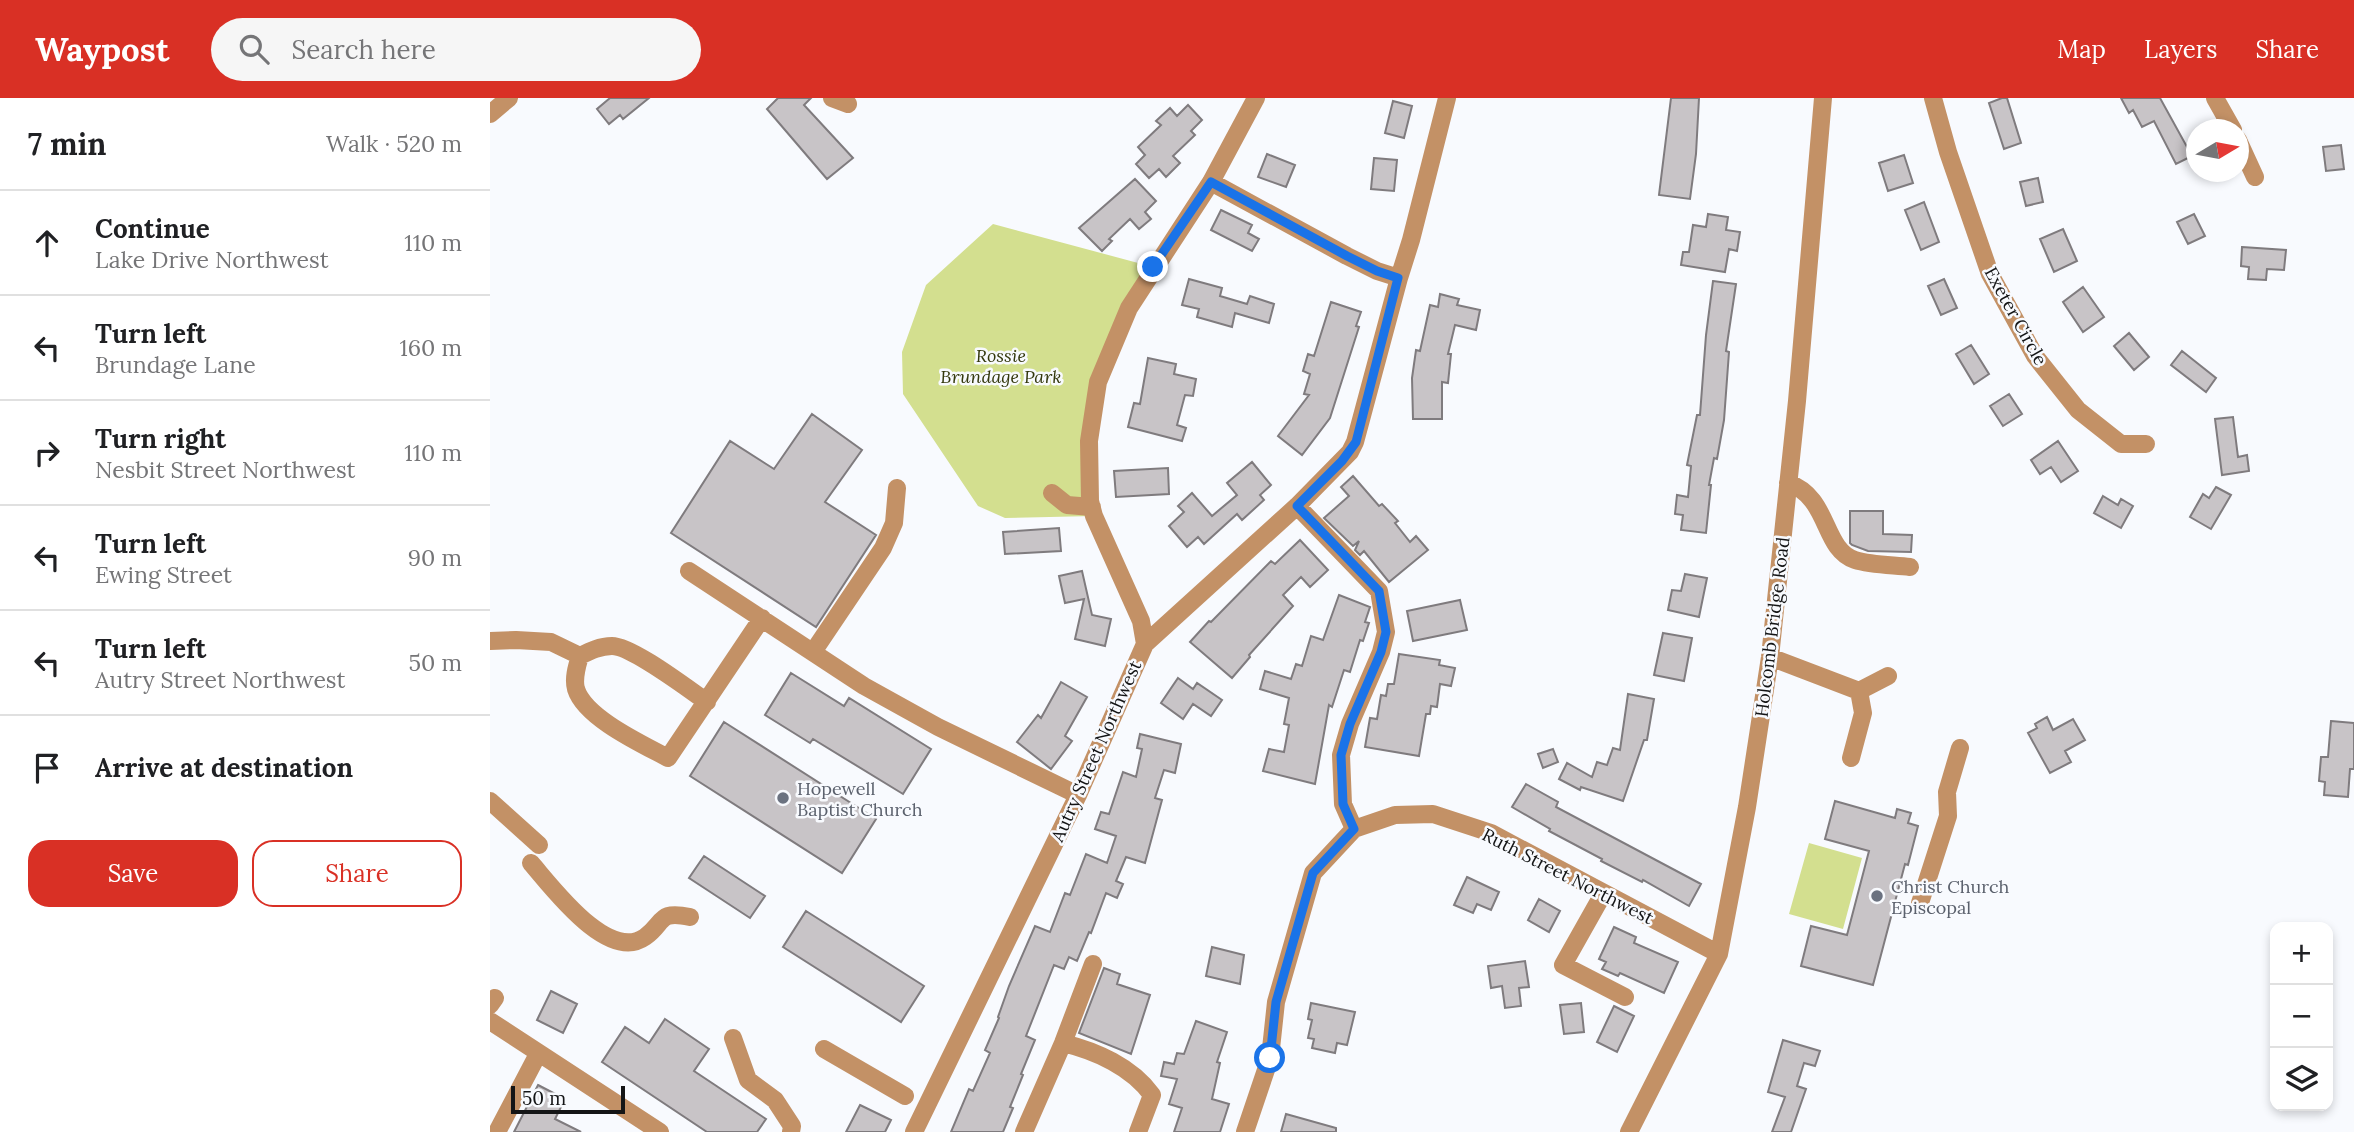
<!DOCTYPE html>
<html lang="en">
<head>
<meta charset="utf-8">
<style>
  body { margin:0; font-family:Lora,serif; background:#f6f6f6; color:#202124 }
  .controls { position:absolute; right:21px; bottom:21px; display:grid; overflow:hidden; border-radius:14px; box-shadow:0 4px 10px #0003 }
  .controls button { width:63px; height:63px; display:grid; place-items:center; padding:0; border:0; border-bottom:2px solid #e0e0e0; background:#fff; color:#202124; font:35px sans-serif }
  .compass { position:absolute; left:1696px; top:21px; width:63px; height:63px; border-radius:50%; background:#fff; box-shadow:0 4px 10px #0003; rotate:80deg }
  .scale { position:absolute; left:21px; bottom:18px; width:114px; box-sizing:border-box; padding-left:7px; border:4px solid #141516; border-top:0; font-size:19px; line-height:24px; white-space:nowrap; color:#141516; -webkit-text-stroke:5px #f8fafe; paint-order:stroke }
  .stop { position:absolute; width:21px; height:21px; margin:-16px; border:5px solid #1a73e8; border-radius:50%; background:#fff }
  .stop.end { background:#1a73e8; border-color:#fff; box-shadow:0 2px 7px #0008 }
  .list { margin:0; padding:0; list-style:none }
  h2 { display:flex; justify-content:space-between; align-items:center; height:91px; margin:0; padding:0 28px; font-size:30px }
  h2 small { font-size:23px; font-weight:400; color:#757577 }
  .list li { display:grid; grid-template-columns:46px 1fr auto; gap:21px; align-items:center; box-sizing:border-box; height:105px; padding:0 28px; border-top:2px solid #e0e0e0 }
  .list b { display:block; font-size:26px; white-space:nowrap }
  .list p { margin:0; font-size:23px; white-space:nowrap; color:#757577 }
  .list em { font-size:23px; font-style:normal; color:#757577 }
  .actions { display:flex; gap:14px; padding:21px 28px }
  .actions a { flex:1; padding:16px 0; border:2px solid #d93025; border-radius:21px; text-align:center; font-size:24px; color:#d93025 }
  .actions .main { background:#d93025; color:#fff }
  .icon { flex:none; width:38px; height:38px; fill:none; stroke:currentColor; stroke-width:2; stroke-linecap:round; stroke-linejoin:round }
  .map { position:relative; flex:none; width:1864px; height:1034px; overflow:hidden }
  header { display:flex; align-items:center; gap:42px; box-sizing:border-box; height:98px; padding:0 35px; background:#d93025; color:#fff }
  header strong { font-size:33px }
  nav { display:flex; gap:38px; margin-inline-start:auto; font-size:24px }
  .search { width:490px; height:63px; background:#f6f6f6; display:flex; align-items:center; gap:18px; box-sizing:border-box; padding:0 24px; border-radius:38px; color:#757577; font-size:26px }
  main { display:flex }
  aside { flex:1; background:#fff }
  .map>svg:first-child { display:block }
</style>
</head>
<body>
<header>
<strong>Waypost</strong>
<div class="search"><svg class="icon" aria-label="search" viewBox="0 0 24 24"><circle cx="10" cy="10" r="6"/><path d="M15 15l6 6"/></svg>Search here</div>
<nav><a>Map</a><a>Layers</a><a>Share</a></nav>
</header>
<main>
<aside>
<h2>7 min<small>Walk · 520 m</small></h2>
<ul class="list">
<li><svg class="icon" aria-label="ahead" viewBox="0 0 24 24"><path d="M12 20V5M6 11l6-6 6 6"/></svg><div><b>Continue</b><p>Lake Drive Northwest</p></div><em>110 m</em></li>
<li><svg class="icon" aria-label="left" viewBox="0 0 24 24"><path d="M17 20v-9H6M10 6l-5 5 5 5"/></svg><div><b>Turn left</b><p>Brundage Lane</p></div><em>160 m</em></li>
<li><svg class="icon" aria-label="right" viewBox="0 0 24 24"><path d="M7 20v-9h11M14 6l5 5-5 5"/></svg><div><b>Turn right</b><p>Nesbit Street Northwest</p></div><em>110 m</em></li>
<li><svg class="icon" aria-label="left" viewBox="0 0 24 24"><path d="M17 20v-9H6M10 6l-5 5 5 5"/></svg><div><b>Turn left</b><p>Ewing Street</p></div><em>90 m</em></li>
<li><svg class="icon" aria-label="left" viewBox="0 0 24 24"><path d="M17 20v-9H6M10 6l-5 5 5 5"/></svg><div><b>Turn left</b><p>Autry Street Northwest</p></div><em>50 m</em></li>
<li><svg class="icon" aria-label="arrive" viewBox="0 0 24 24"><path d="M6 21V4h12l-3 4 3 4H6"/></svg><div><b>Arrive at destination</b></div></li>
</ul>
<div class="actions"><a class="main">Save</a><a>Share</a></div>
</aside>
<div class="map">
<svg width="1864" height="1034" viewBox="0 0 1864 1034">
  <rect width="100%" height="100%" fill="#f8fafe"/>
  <!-- green -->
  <path fill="#d3df8f" d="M503 126 663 169 608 284 604 418 515 420 488 408 413 296 412 254 436 187Z
    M1319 745 1372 760 1353 831 1299 816Z"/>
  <!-- building -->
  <path fill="#c8c4c7" stroke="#7f7b7e" stroke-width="2" d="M120 0H159L133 21 130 17 119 26 107 11Z
    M288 0H321L314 7 363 60 337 81 277 11Z
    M1181 0H1209L1206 56 1200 101 1169 97Z
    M1512 0H1517L1531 45 1514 51 1499 5Z
    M1631 0H1670L1702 58 1686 66 1664 23 1652 29 1643 12 1639 15Z
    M903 3 922 8 914 40 895 35Z
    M698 7 712 22 701 33 705 37 683 58 690 65 676 79 669 71 659 80 646 66 655 57 648 49 671 27 666 23 680 10 687 18Z
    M1851 47 1854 71 1836 73 1833 49Z
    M777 56 805 67 796 89 768 79Z
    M1414 57 1423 85 1398 93 1389 65Z
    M884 60 907 62 904 93 881 91Z
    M1548 80 1553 104 1536 108 1530 84Z
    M645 81 666 103 655 114 661 121 649 131 640 121 619 141 622 143 612 153 589 130Z
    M1434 104 1449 144 1431 152 1415 112Z
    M731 112 762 127 758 135 769 141 762 153 721 132Z
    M1218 116 1238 119 1236 132 1250 134 1247 153 1239 151 1235 174 1191 167 1193 154H1199L1203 127 1216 129Z
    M1704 116 1715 138 1698 146 1687 124Z
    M1573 131 1587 163 1564 174 1550 141Z
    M1752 149 1796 152 1794 172 1777 171 1776 182 1758 181 1759 169 1751 168Z
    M699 181 732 190 730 198 757 206 760 198 784 206 779 225 745 215 742 229 707 219 709 211 692 207Z
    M1454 181 1467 210 1451 217 1438 188Z
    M1223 183 1246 186 1236 253 1239 254 1234 322 1227 361 1224 360 1219 387H1221L1216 435 1191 432 1193 417 1185 416 1187 397 1198 399 1201 368 1197 367 1207 317H1210L1216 237Z
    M1593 189 1614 219 1593 234 1573 204Z
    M950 196 969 201 967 207 990 212 986 232 965 227 958 256H961L958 285 952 284V321H923L922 280 926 252 930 253 940 207 948 209Z
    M841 204 871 214 866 228 869 229 840 320 812 357 788 338 819 297 814 296 820 276 813 273 818 256 824 258Z
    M1639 235 1659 259 1644 272 1624 248Z
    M1481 247 1499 276 1484 286 1466 256Z
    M1692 253 1726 280 1716 294 1681 267Z
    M658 260 686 266 684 276 706 281 703 298 695 297 687 327 696 330 692 343 638 329 644 305 650 306Z
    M1519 296 1532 316 1513 328 1500 308Z
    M322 316 372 352 335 404 386 437 326 529 181 435 240 343 284 371Z
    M1743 319 1748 359 1757 357 1759 373 1732 377 1725 321Z
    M1568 343 1588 373 1571 384 1561 369 1550 376 1541 362Z
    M762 364 781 387 770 397 774 402 752 422 747 416 714 446 708 439 697 449 679 428 694 414 688 408 702 395 722 418 747 397 737 385Z
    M678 370 679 396 626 399 624 373Z
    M863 378 889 408 892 406 908 423 905 425 920 444 926 438 938 452 899 484 874 453 870 457 865 452 869 443 863 448 834 420 859 398 851 389Z
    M1726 389 1741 397 1721 431 1700 419 1713 396 1719 400Z
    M1613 398 1628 407 1631 401 1643 408 1631 430 1604 415Z
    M1360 413H1393V436L1422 437 1421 454 1378 453 1362 447 1360 445Z
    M569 430 571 453 515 456 513 434Z
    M810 442 838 472 820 489 811 479 793 497 803 508 759 557 760 559 742 580 700 544 719 523 721 524 781 463 785 466Z
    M592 473 602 517 621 521 615 548 585 541 594 501 575 505 569 478Z
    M1195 476 1217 480 1209 519 1178 512 1182 492 1191 493Z
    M849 497 880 509 875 524 879 525 873 543 870 542 860 574 854 572 842 609 839 607 825 686 773 673 779 651 794 654 799 627 794 626 799 600 770 591 775 573 801 581 806 566 812 568 821 538 833 542Z
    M970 502 977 532 923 543 917 513Z
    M1173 535 1202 540 1194 583 1164 577Z
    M909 556 950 562 949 567 965 570 961 588 950 586 947 609 941 608 940 616H936L929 658 875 649 880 620 887 621 891 597 896 598 898 586H904Z
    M301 575 354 608 359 600 441 651 413 696 323 641 320 645 275 617Z
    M688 580 703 591 707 585 732 602 721 618 703 606 693 621 671 605Z
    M571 584 597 599 575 638 582 643 561 671 527 644 548 617 551 620Z
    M1138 596 1164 601 1157 642H1154L1133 703 1091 689 1090 692 1069 681 1077 665 1102 679 1107 664 1117 667 1123 650 1130 652Z
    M1557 619 1563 632 1583 621 1595 642 1575 653 1581 664 1560 675 1538 635 1547 630 1545 626Z
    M1841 623 1864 625V671H1860L1858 699 1834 697 1835 684 1829 683 1831 659H1838Z
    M234 624 386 721 352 775 200 678Z
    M650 636 691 646 685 675 674 672 665 700 672 702 655 765 636 759 626 783 633 786 627 800 616 795 601 835 599 834 587 863 579 859 574 871 564 867 536 938 545 942 531 976 533 977 520 1009 523 1010 513 1034H461L479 991 483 993 500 955 495 952 509 920 508 919 519 888 545 828 560 834 575 795 580 797 596 756 617 765 626 738 605 731 611 714 619 716 633 674 646 679 652 651 647 650Z
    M1063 651 1068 664 1053 670 1048 656Z
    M1036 686 1068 704 1066 709 1211 786 1199 808 1153 782 1152 784 1111 763 1112 761 1059 733 1060 731 1022 709Z
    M1345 703 1405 720 1407 711 1421 715 1418 725 1428 728 1418 767 1415 766 1383 887 1311 868 1321 828 1357 837 1379 753 1335 741Z
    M214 758 275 798 260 820 199 780Z
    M977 779 1009 794 1001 812 987 806 983 815 964 807Z
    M1049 801 1070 813 1059 834 1038 822Z
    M316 813 434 888 411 924 293 849Z
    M1124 829 1146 839 1144 845 1188 864 1174 895 1130 875 1128 878 1112 871 1116 864 1109 861Z
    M722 849 754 857 750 886 716 878Z
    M1035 863 1039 889 1029 890 1031 908 1015 910 1012 888 1001 890 998 868Z
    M614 870 630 876 627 886 660 897 641 956 589 935Z
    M61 893 87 906 73 935 47 922Z
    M821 905 865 914 857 947 847 945 845 955 822 950 824 941 818 940 822 922 818 921Z
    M1091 905 1094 934 1074 936 1070 907Z
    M1124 908 1144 918 1127 954 1107 944Z
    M175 921 219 951 204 973 276 1021 267 1034H217L112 964 135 929 159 945Z
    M706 923 737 934 727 964 730 965 722 1001 739 1006 730 1034H684L692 1010 679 1006 687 981 671 978 674 964 684 966 687 955 694 956Z
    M1293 942 1330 953 1325 968 1314 965 1307 988 1316 991 1301 1034H1282L1295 999 1278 994Z
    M48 987 75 1001 65 1021 91 1034H24Z
    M370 1007 401 1022 395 1034H356Z
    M796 1016 846 1030V1034H791Z"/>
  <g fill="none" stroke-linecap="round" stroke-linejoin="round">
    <!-- minor -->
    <path stroke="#c39166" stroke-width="18" d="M342 0 358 6
      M1443 0 1458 54 1500 176 1545 258 1588 312 1631 346H1656
      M1725 0 1743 32
      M0 16 19 0
      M1748 42 1765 79
      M721 84 857 158 887 173 909 180
      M1298 385C1340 399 1332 451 1365 462 1381 467 1403 467 1420 469
      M562 395 577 407 602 409
      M807 408 889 493 896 534 891 554 860 626 851 657 853 706 864 731
      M199 473 374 588 448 629 588 697
      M0 543 26 542 61 544 90 558
      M655 546 807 408 860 354 865 344 909 180 921 142 957 0
      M323 554 393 450 404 425 407 390
      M1280 559 1369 593 1398 578
      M217 604C198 591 142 548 122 548 110 548 100 553 90 558 87 568 83 580 86 591 95 620 152 646 178 660L272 520
      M1361 660 1373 615 1369 593
      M0 703 49 747
      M41 765C62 789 118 865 155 839 175 825 167 812 200 819
      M1113 796 1073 867 1135 899
      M1430 805 1458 718 1457 694 1470 650
      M0 907 5 900
      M0 923 170 1034
      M243 940 258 982 285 1002 302 1028 301 1034
      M573 945C606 953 642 969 662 997L648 1034
      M334 951 415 998
      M7 1034 48 956
      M424 1034 588 697 655 546 651 523 604 418 600 403 599 343 608 284 639 210 721 84 766 0
      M534 1034 573 945 603 866
      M755 1034 780 960 786 904 823 775 864 731 905 717 943 716 1001 735 1229 856
      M1139 1034 1229 856 1257 709 1280 559 1307 303 1333 0"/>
  </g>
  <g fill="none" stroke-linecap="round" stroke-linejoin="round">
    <!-- route -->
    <path stroke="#1a73e8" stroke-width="9" d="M663 169 721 84 857 158 887 173 908 180 866 344 852 363 807 408 889 493 896 534 891 554 860 626 851 657 853 706 864 731 823 775 786 904 780 960"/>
  </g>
  <!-- markers -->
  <g fill="#6b7280" stroke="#f8fafe" stroke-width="2.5">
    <circle cx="293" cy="700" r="7"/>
    <circle cx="1387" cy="798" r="7"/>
  </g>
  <g text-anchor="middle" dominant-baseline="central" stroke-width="5" stroke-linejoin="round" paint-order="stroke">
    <!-- street labels -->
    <g font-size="18" fill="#141516" stroke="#f8fafe">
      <text transform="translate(1526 218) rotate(61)">Exeter Circle</text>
      <text transform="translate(1282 529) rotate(-83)">Holcomb Bridge Road</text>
      <text transform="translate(606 653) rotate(-66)">Autry Street Northwest</text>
      <text transform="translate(1078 778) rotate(27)">Ruth Street Northwest</text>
    </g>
    <!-- park labels -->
    <g font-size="18" font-style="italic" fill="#33380d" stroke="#f8fafe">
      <text x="511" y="257">Rossie<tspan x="511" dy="21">Brundage Park</tspan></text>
    </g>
    <!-- worship labels -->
    <g font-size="18" fill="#5b616d" stroke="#f8fafe" text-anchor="start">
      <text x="307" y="690">Hopewell<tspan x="307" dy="21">Baptist Church</tspan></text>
      <text x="1401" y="788">Christ Church<tspan x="1401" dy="21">Episcopal</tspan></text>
    </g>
  </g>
</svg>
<div class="controls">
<button>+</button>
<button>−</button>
<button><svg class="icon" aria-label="layers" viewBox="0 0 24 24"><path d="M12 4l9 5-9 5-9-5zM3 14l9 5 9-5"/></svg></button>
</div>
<svg class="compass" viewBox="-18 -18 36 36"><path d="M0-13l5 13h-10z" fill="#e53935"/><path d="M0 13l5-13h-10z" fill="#757577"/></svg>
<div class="scale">50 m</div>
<div class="stop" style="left:780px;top:960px"></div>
<div class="stop end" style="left:663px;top:169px"></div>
</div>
</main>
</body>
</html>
